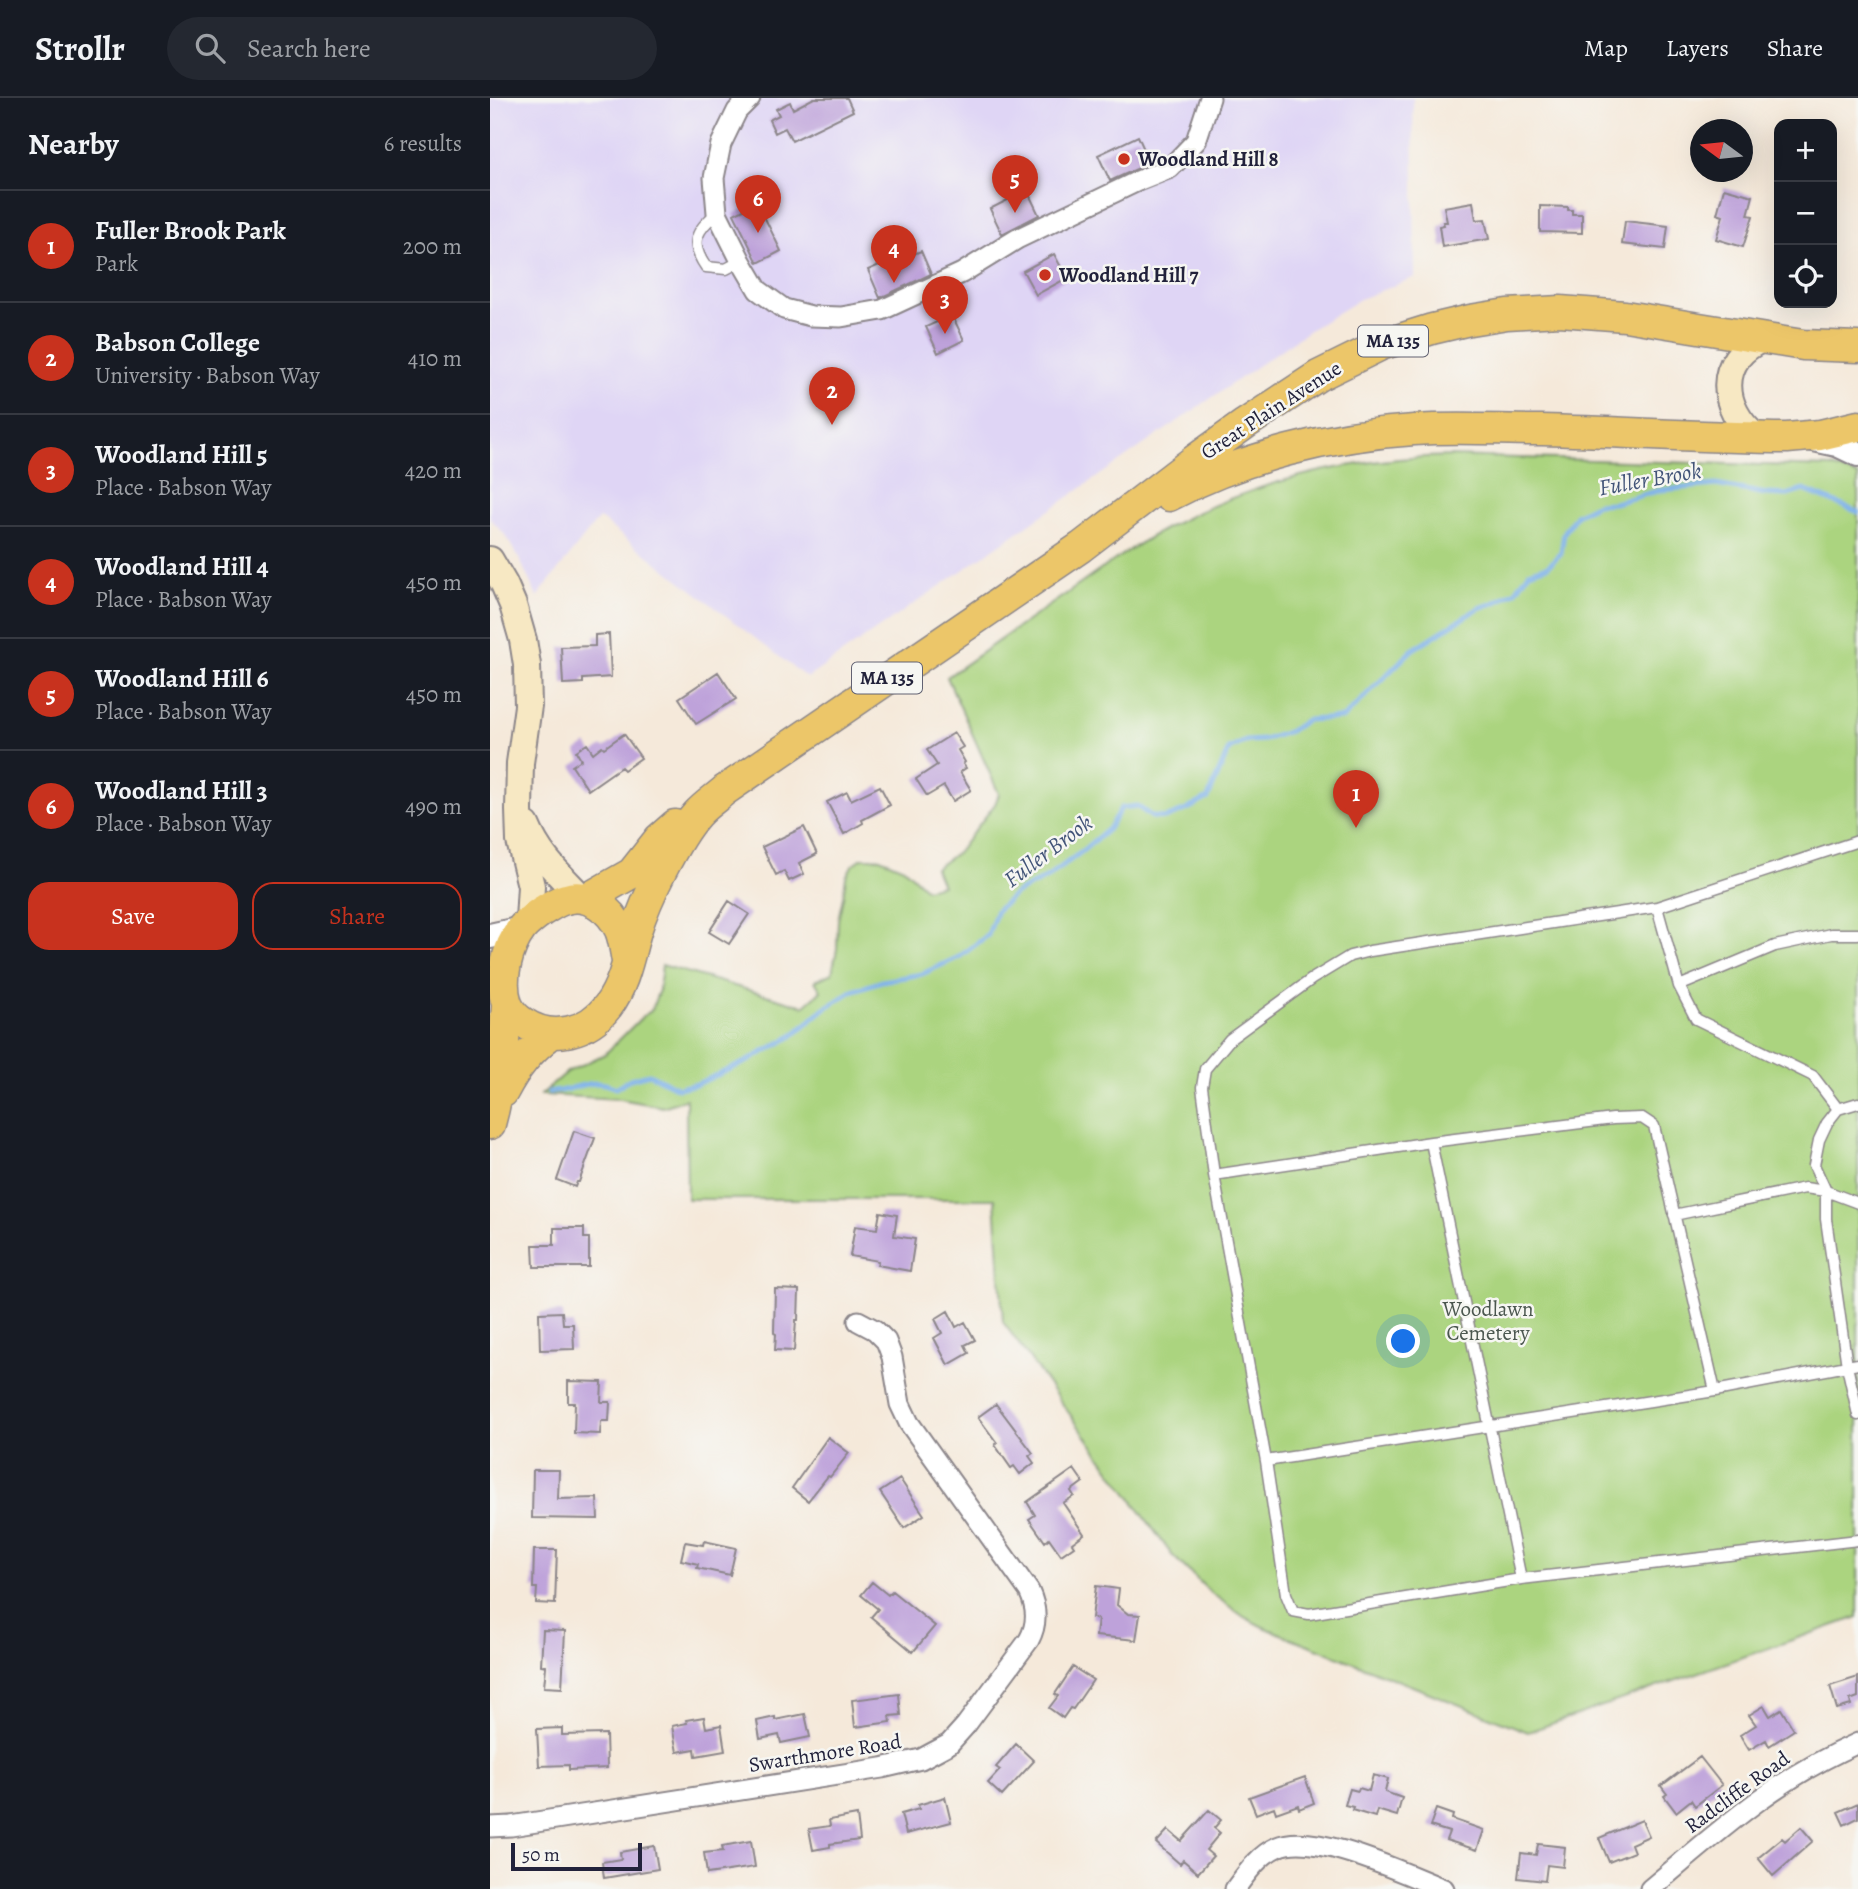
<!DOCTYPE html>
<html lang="en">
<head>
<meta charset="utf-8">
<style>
  body { margin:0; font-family:Alegreya,serif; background:#242831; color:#f1f3f6 }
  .controls { position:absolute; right:21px; top:21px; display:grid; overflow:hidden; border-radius:14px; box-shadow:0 7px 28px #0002 }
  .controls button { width:63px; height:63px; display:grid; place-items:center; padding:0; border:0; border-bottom:2px solid #363941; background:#171b24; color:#f1f3f6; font:35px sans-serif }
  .compass { position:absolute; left:1200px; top:21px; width:63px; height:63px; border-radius:50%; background:#171b24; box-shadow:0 7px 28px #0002; rotate:285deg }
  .scale { position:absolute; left:21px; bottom:18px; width:131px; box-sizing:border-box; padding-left:7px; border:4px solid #22223b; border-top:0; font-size:19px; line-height:24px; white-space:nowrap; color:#22223b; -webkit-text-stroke:5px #f6f6f2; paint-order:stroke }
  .you { position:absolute; left:914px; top:1244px; width:24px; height:24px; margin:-18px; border:5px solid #fff; border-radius:50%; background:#1a73e8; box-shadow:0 0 0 10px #1a73e833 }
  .badge { display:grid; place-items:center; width:46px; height:46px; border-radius:50%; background:#c8321e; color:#fff; font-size:23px; font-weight:700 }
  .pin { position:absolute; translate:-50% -58px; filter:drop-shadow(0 2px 4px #0008) }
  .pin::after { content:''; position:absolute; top:37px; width:24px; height:21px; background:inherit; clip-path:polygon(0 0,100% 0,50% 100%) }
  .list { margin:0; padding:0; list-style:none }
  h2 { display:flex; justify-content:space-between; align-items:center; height:91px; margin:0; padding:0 28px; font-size:30px }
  h2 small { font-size:23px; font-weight:400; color:#9ea1a6 }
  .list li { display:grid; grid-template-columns:46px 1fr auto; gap:21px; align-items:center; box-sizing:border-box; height:112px; padding:0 28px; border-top:2px solid #363941 }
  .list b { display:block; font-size:26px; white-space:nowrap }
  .list p { margin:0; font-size:23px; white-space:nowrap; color:#9ea1a6 }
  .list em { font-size:23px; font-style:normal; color:#9ea1a6 }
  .actions { display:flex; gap:14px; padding:21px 28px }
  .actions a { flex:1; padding:16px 0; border:2px solid #c8321e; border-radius:21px; text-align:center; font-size:24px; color:#c8321e }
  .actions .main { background:#c8321e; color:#fff }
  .icon { flex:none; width:38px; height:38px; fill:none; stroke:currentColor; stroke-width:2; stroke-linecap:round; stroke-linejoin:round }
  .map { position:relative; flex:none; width:1368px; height:1791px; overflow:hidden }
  header { display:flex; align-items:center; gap:42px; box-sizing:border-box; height:98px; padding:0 35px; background:#171b24; border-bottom:2px solid #363941 }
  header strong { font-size:33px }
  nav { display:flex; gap:38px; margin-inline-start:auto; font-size:24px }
  .search { width:490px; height:63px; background:#242831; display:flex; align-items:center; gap:18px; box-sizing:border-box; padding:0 24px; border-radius:38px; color:#9ea1a6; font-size:26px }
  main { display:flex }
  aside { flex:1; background:#171b24 }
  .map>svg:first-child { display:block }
</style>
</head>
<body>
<header>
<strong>Strollr</strong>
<div class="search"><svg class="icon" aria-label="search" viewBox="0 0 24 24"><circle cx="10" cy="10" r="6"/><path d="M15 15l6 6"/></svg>Search here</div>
<nav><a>Map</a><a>Layers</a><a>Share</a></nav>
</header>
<main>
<aside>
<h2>Nearby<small>6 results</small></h2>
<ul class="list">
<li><span class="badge">1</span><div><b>Fuller Brook Park</b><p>Park</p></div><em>200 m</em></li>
<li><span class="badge">2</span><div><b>Babson College</b><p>University · Babson Way</p></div><em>410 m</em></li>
<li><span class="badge">3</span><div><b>Woodland Hill 5</b><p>Place · Babson Way</p></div><em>420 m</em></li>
<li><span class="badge">4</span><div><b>Woodland Hill 4</b><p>Place · Babson Way</p></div><em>450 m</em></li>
<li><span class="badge">5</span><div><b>Woodland Hill 6</b><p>Place · Babson Way</p></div><em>450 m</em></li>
<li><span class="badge">6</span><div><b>Woodland Hill 3</b><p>Place · Babson Way</p></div><em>490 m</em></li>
</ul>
<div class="actions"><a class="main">Save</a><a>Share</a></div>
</aside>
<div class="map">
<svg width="1368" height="1791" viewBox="0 0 1368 1791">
  <rect width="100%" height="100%" fill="#f6f6f2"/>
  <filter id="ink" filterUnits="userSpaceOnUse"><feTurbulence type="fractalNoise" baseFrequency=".0143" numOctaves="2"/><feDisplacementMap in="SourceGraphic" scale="14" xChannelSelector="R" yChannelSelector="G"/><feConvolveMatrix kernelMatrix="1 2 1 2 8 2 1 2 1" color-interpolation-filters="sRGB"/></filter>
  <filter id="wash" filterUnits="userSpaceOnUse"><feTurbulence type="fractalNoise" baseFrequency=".00686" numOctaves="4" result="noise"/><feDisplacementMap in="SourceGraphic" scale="28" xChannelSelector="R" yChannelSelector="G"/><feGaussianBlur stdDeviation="1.57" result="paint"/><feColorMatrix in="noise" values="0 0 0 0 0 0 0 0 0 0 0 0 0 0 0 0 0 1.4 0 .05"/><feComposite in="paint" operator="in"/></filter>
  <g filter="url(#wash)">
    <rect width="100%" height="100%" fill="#f5e9da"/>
    <!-- built -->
    <path fill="#dfd5f5" d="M0 0H923L925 179 870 201 818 233 317 580 109 420 47 499 31 464 15 437 0 420Z"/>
    <!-- green -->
    <path fill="#abd47f" stroke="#667b5d" stroke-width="2" d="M961 358 1342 369 1368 378V1519L1038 1634 771 1528 754 1519 720 1494 682 1457 513 1224 505 1101H197L196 1001 173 1009 130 1001 51 997 77 974 115 956 153 918 161 913 169 892 172 867 314 908 331 893 325 883 342 875 347 851 348 822 353 799 356 779 362 768 372 760H390L414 770 436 791 452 787 445 770 468 754 505 706 509 696 457 579C497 551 538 522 579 494 613 470 648 444 686 425 772 381 865 360 961 358Z"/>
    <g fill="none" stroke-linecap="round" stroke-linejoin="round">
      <!-- stream -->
      <path stroke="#7db1ea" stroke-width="5" d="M59 994C86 994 98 977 126 990L140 981 159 976 188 990 207 986 256 964 302 938 334 911 362 893 392 883 432 876 469 859 498 837 507 812 526 795 558 779 591 754 618 731 631 710 647 708 662 719 675 720 696 712 718 700 739 651 756 643 774 642 800 633 816 622 853 620 922 552 989 510 1004 505 1026 493 1039 474 1058 468 1071 455 1074 435 1086 417 1107 406 1124 405 1171 392 1226 387 1276 396 1297 397 1314 392 1368 414"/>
    </g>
    <g id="blocks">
      <!-- building -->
      <path fill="#bea2da" d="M324 0H357L363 13 302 43 295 30 285 35 279 22 289 17 286 11 300 4 303 11Z
        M648 38 660 65 620 83 608 57Z
        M1234 90 1263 98 1258 117 1263 118 1253 149 1226 141 1233 118 1227 116Z
        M537 92 549 117 512 136 500 111Z
        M267 104 291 153 268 165 244 116Z
        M983 104 986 122 995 121 999 141 952 149 949 128 954 127 953 124H957L954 109Z
        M1050 108 1078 109V112H1082V116H1092V135L1050 134Z
        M1135 123 1178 128 1175 151 1132 146Z
        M431 153 441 176 390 200 378 172 403 161 404 164Z
        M564 156 577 180 546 197 533 173Z
        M462 217 474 242 448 255 436 229Z
        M119 536 121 579 93 581V585L73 586 71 549 105 548V537Z
        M228 574 246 601 206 626 189 600Z
        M464 635 473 649 468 652 475 664 473 666 476 670 470 674 481 692 463 703 454 688 437 698 426 681 447 667 437 652Z
        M134 636 151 660 134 672 131 669 98 692 82 668 91 662 86 653 97 646 103 655 112 648 114 650Z
        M390 688 400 707 372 722 373 725 354 736 337 704 357 694 361 702Z
        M314 729 327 756 309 765 314 776 299 783 294 773 286 777 272 749Z
        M239 803 259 816 239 846 219 834Z
        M84 1033 105 1040 89 1084H87L85 1089 67 1082Z
        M390 1114 407 1117 404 1138 425 1141 420 1173 387 1167 388 1163 360 1158 365 1128 387 1131Z
        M64 1130H94V1140H99V1169H44L43 1147H64Z
        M285 1191 309 1192 308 1222H306L304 1253 285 1252 286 1236 284 1235Z
        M458 1213 466 1229 475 1224 485 1242 475 1247 479 1255 458 1267 444 1240 452 1235 445 1221Z
        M72 1214 73 1226H83L84 1251 50 1252 49 1215Z
        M78 1283 112 1284 111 1304H120L119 1323H111L110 1336 84 1335 85 1305H78Z
        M506 1306 543 1355 539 1358 544 1365 530 1376 524 1368 521 1370 505 1347 507 1345 488 1319Z
        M338 1339 359 1355 340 1379 338 1378 318 1403 302 1390Z
        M584 1371 593 1384 581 1393 584 1398 573 1405 594 1436 582 1445 584 1448 571 1457 559 1440 555 1444 539 1421 545 1417 537 1404Z
        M43 1372H69L68 1401 107 1400 108 1421 42 1420Z
        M410 1381 434 1417 414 1430 390 1394Z
        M214 1443 246 1450 240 1477 207 1470 208 1466 191 1462 195 1444 213 1447Z
        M44 1452H67L65 1506 46 1505 47 1490H43Z
        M382 1484 398 1497 402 1493 445 1528 423 1554 381 1519 388 1511 371 1497Z
        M606 1488 629 1491 627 1507 638 1516 650 1517 646 1542 606 1538 608 1521 602 1520Z
        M53 1532 75 1533 72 1590 54 1589 56 1568 51 1567Z
        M583 1569 603 1582 583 1611 580 1610 573 1620 559 1610 568 1598 565 1596Z
        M1368 1579V1599L1360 1602 1361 1607 1347 1611 1340 1588Z
        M409 1596 411 1617 400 1618 401 1624 365 1629 362 1602Z
        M1274 1608 1280 1618 1291 1611 1304 1632 1279 1648 1276 1642 1259 1652 1250 1637 1266 1627 1259 1617Z
        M315 1616 320 1639 291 1645 289 1637 270 1641 267 1623 285 1619V1622Z
        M214 1619 216 1630 231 1627 235 1653 206 1658 205 1651 187 1654 182 1628 197 1625 196 1622Z
        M72 1630V1637L116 1636 117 1670 79 1672V1667L49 1668 47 1631Z
        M526 1646 544 1663 512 1698 498 1685 510 1672 506 1669Z
        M1210 1659 1232 1687 1205 1708 1201 1702 1186 1714 1174 1698 1177 1696 1171 1688Z
        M883 1677 898 1681 895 1694 912 1700 907 1718 887 1712 885 1719 862 1712 863 1709 855 1707 860 1691 868 1693 869 1690 879 1693Z
        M815 1679 824 1705 809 1711 808 1707 786 1715 784 1709 766 1716 759 1699Z
        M455 1699 461 1724 416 1736 411 1716 429 1711 428 1707Z
        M1368 1705V1720L1354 1727 1348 1714Z
        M946 1711 963 1717 962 1721 994 1732 987 1752 956 1742 959 1734 940 1728Z
        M719 1712 731 1722 724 1730 730 1735 716 1752 723 1758 708 1775 693 1762 690 1766 666 1745 678 1732 691 1743Z
        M367 1717 370 1742 340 1746V1749L323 1752 319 1731 340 1728 339 1722Z
        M1152 1722 1159 1738 1141 1746 1144 1754 1119 1764 1109 1740Z
        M1311 1729 1323 1743 1283 1778 1268 1760 1292 1740 1295 1743Z
        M261 1743 265 1769 217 1776 214 1755 233 1753 232 1748Z
        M1048 1746 1075 1749 1073 1769 1057 1767 1055 1783 1028 1780 1031 1755 1046 1757Z
        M164 1748 168 1771 114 1780 112 1764 131 1761 130 1754Z"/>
    </g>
  </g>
  <g filter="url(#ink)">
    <use href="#blocks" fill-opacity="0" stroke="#8c868a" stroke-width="2"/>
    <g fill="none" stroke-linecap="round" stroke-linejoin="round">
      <!-- service casing -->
      <g stroke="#8c868a" stroke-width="13">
        <path id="service" d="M227 115C206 132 199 145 216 169L236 171 251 163
          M1189 888 1285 848 1341 836H1368
          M1368 1005 1348 1011 1337 1025 1329 1042 1324 1067 1336 1093 1368 1105
          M1348 1011 1323 978 1206 921 1189 888 1167 809 1368 743
          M724 1077 941 1044
          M1184 1117 1315 1090 1336 1093V1121L1357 1268 1368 1266
          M1368 1317 1357 1268 1225 1293 776 1363 796 1496 803 1513 819 1516 1031 1481 1368 1442
          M776 1363 724 1077 712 989 715 971 740 941 822 881 860 858 880 853 1167 809
          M1031 1481 941 1044 1123 1021 1152 1020 1164 1028 1225 1293"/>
      </g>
      <!-- minor casing -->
      <g stroke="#8c868a" stroke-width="23">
        <path id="minor" d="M260 0 247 13 231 46 224 80 227 115 251 163 268 192 294 211 321 218 351 219 392 212 472 175 527 141 650 82 680 70 706 43 720 0
          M0 1729 21 1728 392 1670 431 1661 459 1646 476 1627 539 1542C548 1525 547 1510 539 1493L419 1325 410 1306 402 1259 396 1243 385 1232 368 1223
          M745 1791C756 1776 769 1757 787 1749 825 1732 915 1776 954 1791
          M1160 1791C1228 1734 1285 1681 1368 1645"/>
      </g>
      <!-- tertiary casing -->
      <g stroke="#8c868a" stroke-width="28">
        <path id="tertiary" d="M1319 340 1347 346 1368 356
          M0 838 32 831"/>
      </g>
      <!-- secondary casing -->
      <g stroke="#8c868a" stroke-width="30">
        <path id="secondary" d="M1266 339C1230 311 1226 261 1272 241
          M0 462 14 486 23 507 33 542 37 567 38 608 30 665 29 712 30 743 41 788 39 822
          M36 727C49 759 69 776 92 800"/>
      </g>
      <!-- primary casing -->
      <g stroke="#8c868a" stroke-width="33">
        <path id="primary" d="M679 398C752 359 842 337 924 332 967 329 1009 332 1052 332 1133 334 1215 339 1297 340L1330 337 1368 328
          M98 800 142 775 169 741 185 727
          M137 863C135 853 134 842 130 832 121 812 99 794 76 801 67 803 59 809 52 813 45 818 38 823 32 830 17 850 9 882 17 906 20 913 27 921 34 925 63 944 98 934 118 908 134 887 139 858 146 833 156 801 185 741 207 716 215 707 226 700 235 692L591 449 702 364 755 326 828 278 891 247 942 231 980 222 1017 216 1070 213 1135 218 1313 247 1368 249
          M13 994C26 969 39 953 61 936
          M0 1026C11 986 14 948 17 907"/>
      </g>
      <!-- service -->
      <use href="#service" stroke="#fff" stroke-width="10"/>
      <!-- minor -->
      <use href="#minor" stroke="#fff" stroke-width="19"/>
      <!-- tertiary -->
      <use href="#tertiary" stroke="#fff" stroke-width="24"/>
      <!-- secondary -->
      <use href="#secondary" stroke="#f7e8c3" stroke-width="26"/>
      <!-- primary -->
      <use href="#primary" stroke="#ecc669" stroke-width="30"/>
    </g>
  </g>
  <!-- markers -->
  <g fill="#c8321e" stroke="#f6f6f2" stroke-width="2.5">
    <circle cx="634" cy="61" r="7"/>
    <circle cx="555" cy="177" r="7"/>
  </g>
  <g text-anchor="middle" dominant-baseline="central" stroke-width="5" stroke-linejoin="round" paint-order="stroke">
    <!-- shield labels -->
    <g fill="#f6f6f2" stroke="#626272" stroke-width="2">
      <rect x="868" y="227.5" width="70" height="31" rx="5"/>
      <rect x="362" y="564.5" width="70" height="31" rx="5"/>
    </g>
    <g font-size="19" font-weight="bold" fill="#22223b">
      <text x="903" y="243">MA 135</text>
      <text x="397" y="580">MA 135</text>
    </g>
    <!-- poi labels -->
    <g font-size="21" font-weight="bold" fill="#22223b" stroke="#f6f6f2" text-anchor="start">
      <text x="648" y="61">Woodland Hill 8</text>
      <text x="569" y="177">Woodland Hill 7</text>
    </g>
    <!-- street labels -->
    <g font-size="21" fill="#22223b" stroke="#f6f6f2">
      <text transform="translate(781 312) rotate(-33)">Great Plain Avenue</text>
      <text transform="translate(335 1655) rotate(-9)">Swarthmore Road</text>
      <text transform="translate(1247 1694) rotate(-36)">Radcliffe Road</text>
    </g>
    <!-- park labels -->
    <g font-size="21" fill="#4b574f" stroke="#f6f6f2">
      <text x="998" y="1211">Woodlawn<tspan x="998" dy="24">Cemetery</tspan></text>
    </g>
    <!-- water labels -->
    <g font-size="23" font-style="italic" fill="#425478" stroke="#f6f6f2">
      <text transform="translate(1160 381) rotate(-10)">Fuller Brook</text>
      <text transform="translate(558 753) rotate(-37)">Fuller Brook</text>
    </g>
  </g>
</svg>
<div class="controls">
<button>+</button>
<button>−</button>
<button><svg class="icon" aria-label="locate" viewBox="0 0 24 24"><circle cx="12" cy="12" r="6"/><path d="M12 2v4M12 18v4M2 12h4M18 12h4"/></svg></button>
</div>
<svg class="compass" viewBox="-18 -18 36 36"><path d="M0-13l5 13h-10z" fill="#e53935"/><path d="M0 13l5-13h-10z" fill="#9ea1a6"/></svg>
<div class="scale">50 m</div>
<div class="you"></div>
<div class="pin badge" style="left:866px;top:730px">1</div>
<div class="pin badge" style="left:342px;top:327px">2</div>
<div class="pin badge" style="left:455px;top:236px">3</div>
<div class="pin badge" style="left:404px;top:185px">4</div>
<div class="pin badge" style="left:525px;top:115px">5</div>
<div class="pin badge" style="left:268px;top:135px">6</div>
</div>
</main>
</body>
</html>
